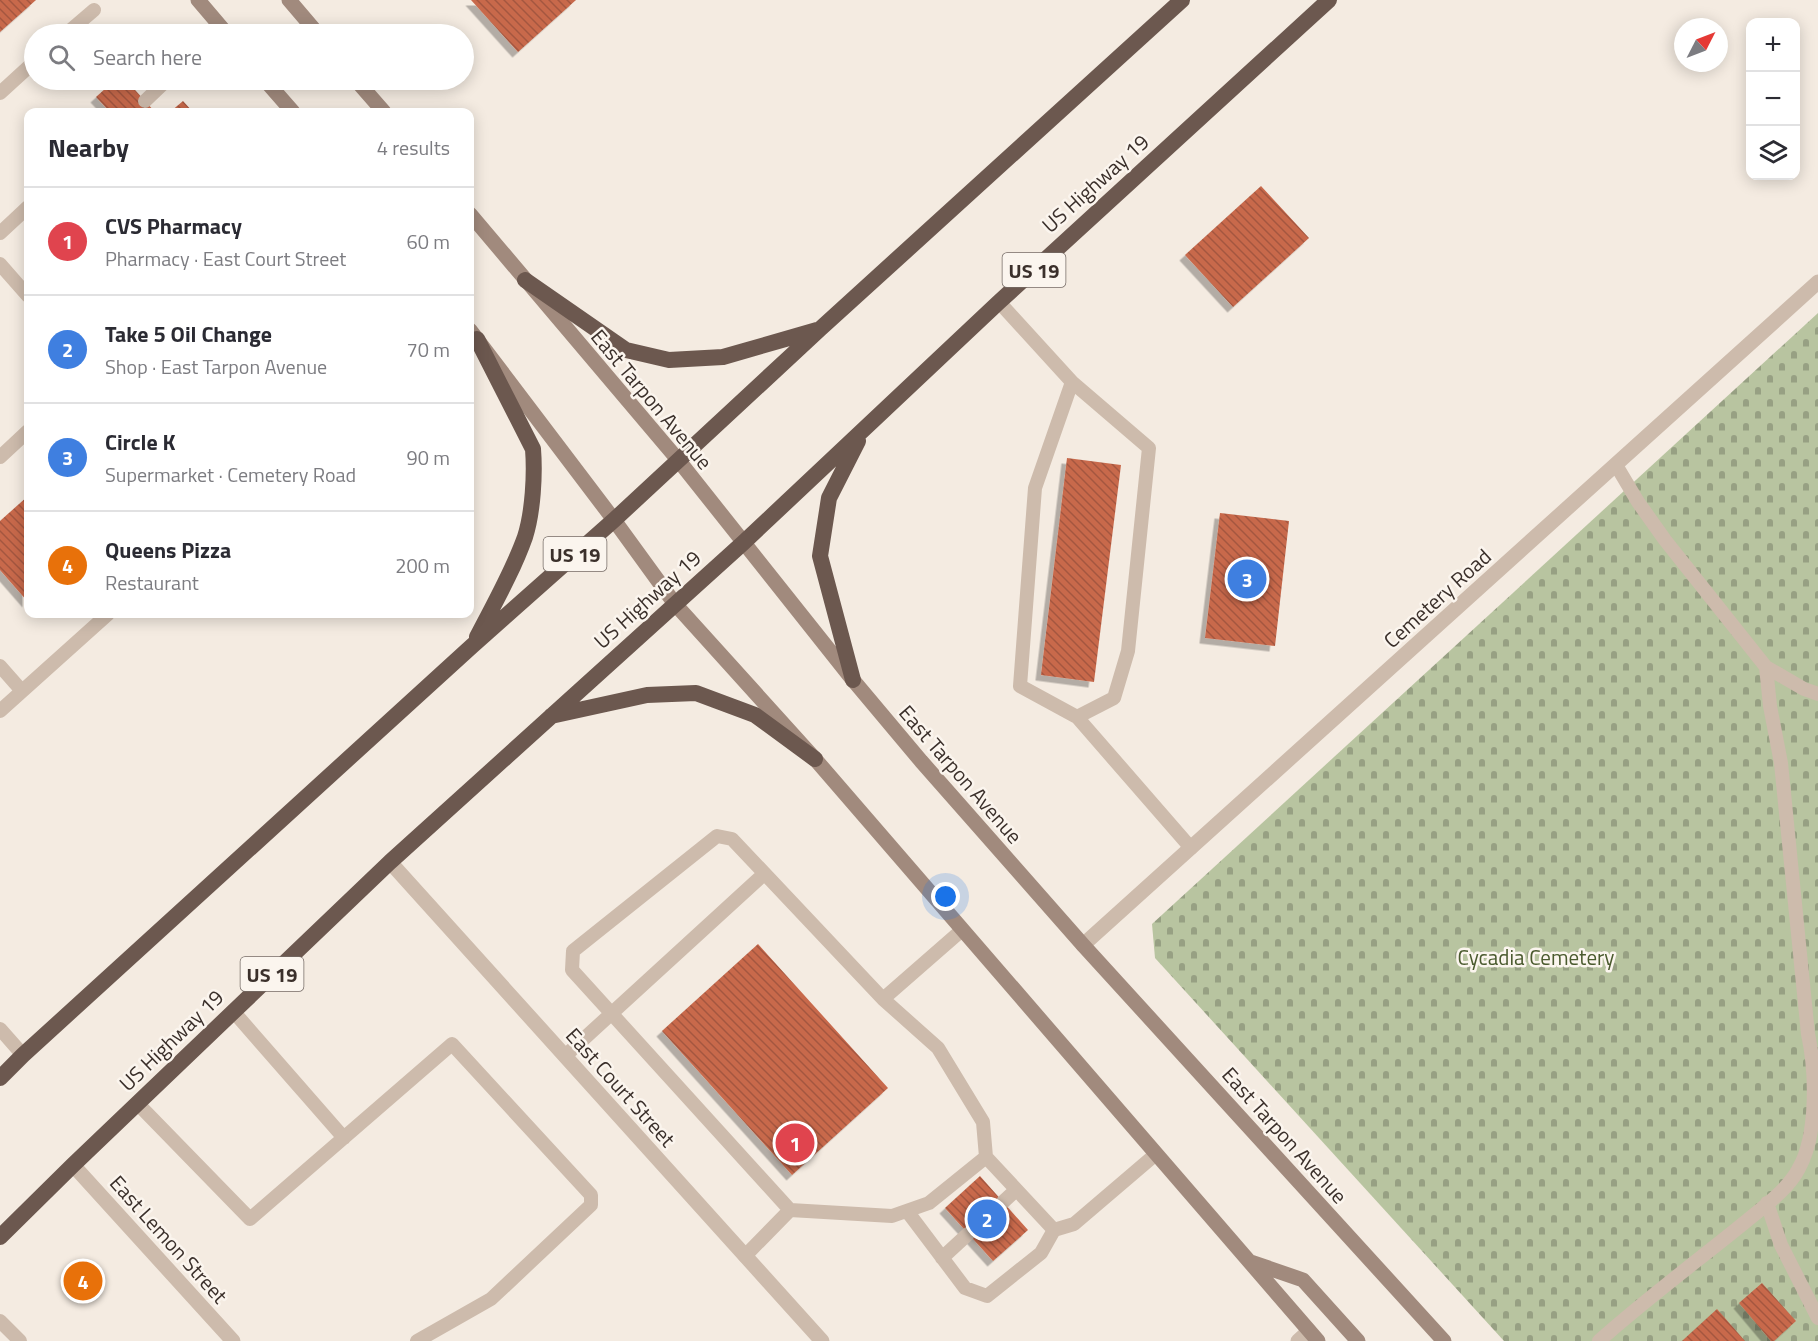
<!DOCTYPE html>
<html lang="en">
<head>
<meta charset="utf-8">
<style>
  body { margin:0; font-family:"Titillium Web",sans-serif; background:#f2f2f3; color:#2b2b33 }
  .controls { position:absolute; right:18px; top:18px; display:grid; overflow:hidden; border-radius:12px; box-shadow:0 3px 15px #0003 }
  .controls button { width:54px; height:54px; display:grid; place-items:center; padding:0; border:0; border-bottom:2px solid #e1e1e2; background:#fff; color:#2b2b33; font:30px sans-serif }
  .compass { position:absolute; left:1674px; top:18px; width:54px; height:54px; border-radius:50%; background:#fff; box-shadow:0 3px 15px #0003; rotate:48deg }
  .you { position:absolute; left:946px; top:897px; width:21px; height:21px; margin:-15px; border:4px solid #fff; border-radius:50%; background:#1a73e8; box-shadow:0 0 0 9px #1a73e833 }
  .badge { display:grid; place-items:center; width:39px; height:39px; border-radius:50%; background:#1f5a5e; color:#fff; font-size:20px; font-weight:700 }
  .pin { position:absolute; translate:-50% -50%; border:3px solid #fff; box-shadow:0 2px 6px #0006 }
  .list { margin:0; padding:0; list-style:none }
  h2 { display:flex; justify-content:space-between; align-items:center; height:78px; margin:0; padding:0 24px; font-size:26px }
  h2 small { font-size:20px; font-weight:400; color:#7c7c81 }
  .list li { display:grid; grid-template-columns:39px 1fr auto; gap:18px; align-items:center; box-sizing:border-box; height:108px; padding:0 24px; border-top:2px solid #e1e1e2 }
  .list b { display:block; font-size:22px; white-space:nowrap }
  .list p { margin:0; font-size:20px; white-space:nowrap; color:#7c7c81 }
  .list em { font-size:20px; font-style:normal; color:#7c7c81 }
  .icon { flex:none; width:33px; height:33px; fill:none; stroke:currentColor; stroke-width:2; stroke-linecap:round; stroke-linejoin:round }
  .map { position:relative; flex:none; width:1818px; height:1341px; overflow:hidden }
  .search { position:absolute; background:#fff; box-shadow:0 3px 15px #0003; left:24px; top:24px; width:450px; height:66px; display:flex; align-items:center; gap:15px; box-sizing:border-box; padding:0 21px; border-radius:33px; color:#7c7c81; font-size:22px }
  .panel { position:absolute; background:#fff; box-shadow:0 3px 15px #0003; left:24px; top:108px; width:450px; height:510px; border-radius:12px }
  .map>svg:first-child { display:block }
</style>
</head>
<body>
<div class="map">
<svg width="1818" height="1341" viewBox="0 0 1818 1341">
  <defs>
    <pattern id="cemetery-stones" width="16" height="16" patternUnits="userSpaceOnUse" patternTransform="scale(1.5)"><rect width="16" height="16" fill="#b8c4a0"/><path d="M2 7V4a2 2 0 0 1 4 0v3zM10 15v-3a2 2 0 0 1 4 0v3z" fill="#97a083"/></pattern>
    <pattern id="building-back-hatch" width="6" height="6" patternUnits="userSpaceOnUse" patternTransform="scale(1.5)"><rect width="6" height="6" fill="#c8694b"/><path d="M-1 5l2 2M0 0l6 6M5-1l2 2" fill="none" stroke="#a4573f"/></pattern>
    <filter id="shadow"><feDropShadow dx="-5.5" dy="5.5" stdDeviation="0" flood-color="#0004"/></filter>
  </defs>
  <rect width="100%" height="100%" fill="#f4ebe1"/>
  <!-- cemetery -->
  <path fill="url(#cemetery-stones)" d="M1818 313V1341H1504L1155 958 1152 924Z"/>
  <!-- building -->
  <path fill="url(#building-back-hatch)" filter="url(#shadow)" d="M0 0H36L0 32Z
    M471 0H576L518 52Z
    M115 80H126L155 112H110L96 97Z
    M183 101 193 112H170Z
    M1261 186 1309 238 1233 307 1185 255Z
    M1067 458 1121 465 1094 682 1041 675Z
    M28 496V602L0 570V521Z
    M1220 513 1289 521 1275 646 1205 638Z
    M758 944 888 1088 792 1175 662 1031Z
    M980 1176 1028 1230 993 1261 945 1208Z
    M1762 1283 1796 1321 1774 1341H1771L1739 1303Z
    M1717 1309 1745 1341H1682Z"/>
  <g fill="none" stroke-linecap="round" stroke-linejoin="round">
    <!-- service -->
    <path stroke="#cdbbac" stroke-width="14" d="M66 34 94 10
      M0 93 34 62
      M145 101 167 80
      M0 233 28 207
      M0 264 28 296
      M999 302 1072 382 1035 488 1020 686 1077 717 1191 848
      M1072 382 1149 448 1128 651 1114 698 1077 717
      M0 457 28 431
      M1616 465 1638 502 1665 540 1766 667 1804 689 1818 694
      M0 666 22 691
      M0 711 108 614
      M883 999 938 1048 983 1122 986 1157 929 1203 892 1216 790 1210 572 970 573 951 717 836 732 839 883 999 962 930
      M233 1011 344 1138
      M0 1029 23 1055
      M565 1056 764 874
      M137 1103 250 1219 452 1044 591 1195V1205L491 1299 417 1341
      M986 1157 1054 1230 1074 1224 1156 1154
      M1003 1202 1016 1190
      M1767 1203 1781 1245 1818 1318
      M907 1211 965 1288 987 1296 1041 1253 1054 1230
      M745 1256 790 1210
      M942 1258 968 1234
      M0 1321 20 1341
      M1599 1341C1646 1299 1696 1262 1744 1223 1763 1207 1788 1190 1799 1168 1818 1134 1816 1071 1808 1034L1781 763 1770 706 1766 667"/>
    <!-- minor -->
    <path stroke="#cdbbac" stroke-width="15" d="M390 862 822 1341
      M1083 945 1818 282
      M73 1165 233 1341
      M1298 1341 1309 1331"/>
    <!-- secondary -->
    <path stroke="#a18a7d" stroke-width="15" d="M198 0 227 34
      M289 0 318 34
      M265 80 293 112
      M356 80 384 112
      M470 214 679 461 853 680 921 761 1083 945 1444 1341
      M470 330 614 520 675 604 815 759 1318 1341
      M1251 1262 1303 1280 1358 1341"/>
    <!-- trunk -->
    <path stroke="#6c584f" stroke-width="16" d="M525 280 626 350 669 360 723 357 817 330
      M477 339 533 449C535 474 533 512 525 537 513 571 494 604 477 637
      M853 680 820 556 829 498 858 441
      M551 716 647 695 696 693 755 715 815 759
      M0 1078 23 1055 472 646 614 520 820 329 1182 0
      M0 1237 73 1165 390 862 743 543 999 302 1329 0"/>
  </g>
  <g text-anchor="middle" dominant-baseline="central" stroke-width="5" stroke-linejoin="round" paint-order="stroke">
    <!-- shield labels -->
    <g fill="#fbf5ee" stroke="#756b66" stroke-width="1.5">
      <rect x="1002.5" y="253" width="63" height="34" rx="4.5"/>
      <rect x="543.5" y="537" width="63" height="34" rx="4.5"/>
      <rect x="240.5" y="957" width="63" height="34" rx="4.5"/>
    </g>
    <g font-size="20" font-weight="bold" fill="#3b302b">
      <text x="1034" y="270">US 19</text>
      <text x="575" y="554">US 19</text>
      <text x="272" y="974">US 19</text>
    </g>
    <!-- street labels -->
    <g font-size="21" fill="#3b302b" stroke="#fbf5ee">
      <text transform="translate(1095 183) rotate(-42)">US Highway 19</text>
      <text transform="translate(652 399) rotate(50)">East Tarpon Avenue</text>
      <text transform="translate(1437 598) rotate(-42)">Cemetery Road</text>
      <text transform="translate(647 599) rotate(-42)">US Highway 19</text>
      <text transform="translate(961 774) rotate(49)">East Tarpon Avenue</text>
      <text transform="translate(171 1040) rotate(-44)">US Highway 19</text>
      <text transform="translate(621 1087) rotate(48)">East Court Street</text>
      <text transform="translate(1285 1135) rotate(48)">East Tarpon Avenue</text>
      <text transform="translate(169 1239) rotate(48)">East Lemon Street</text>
    </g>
    <!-- park labels -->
    <g font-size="21" fill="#4a5a2e" stroke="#fbf5ee">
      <text x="1536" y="957">Cycadia Cemetery</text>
    </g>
  </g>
</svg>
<div class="controls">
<button>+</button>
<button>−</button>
<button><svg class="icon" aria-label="layers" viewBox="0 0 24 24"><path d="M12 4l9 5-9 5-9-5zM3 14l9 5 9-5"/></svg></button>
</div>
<svg class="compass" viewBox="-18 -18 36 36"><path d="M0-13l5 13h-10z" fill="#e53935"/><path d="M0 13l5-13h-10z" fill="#7c7c81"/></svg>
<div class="you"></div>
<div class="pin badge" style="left:795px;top:1143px;background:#e0444e">1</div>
<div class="pin badge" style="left:987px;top:1219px;background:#3f7fe0">2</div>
<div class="pin badge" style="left:1247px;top:579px;background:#3f7fe0">3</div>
<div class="pin badge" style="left:83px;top:1281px;background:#e8710a">4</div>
<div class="search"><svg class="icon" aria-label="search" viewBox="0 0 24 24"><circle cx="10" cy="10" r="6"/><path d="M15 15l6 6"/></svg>Search here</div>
<section class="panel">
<h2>Nearby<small>4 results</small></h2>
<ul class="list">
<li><span class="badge" style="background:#e0444e">1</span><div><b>CVS Pharmacy</b><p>Pharmacy · East Court Street</p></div><em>60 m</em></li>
<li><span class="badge" style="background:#3f7fe0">2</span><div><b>Take 5 Oil Change</b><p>Shop · East Tarpon Avenue</p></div><em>70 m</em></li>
<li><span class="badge" style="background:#3f7fe0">3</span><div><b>Circle K</b><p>Supermarket · Cemetery Road</p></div><em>90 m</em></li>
<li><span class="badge" style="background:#e8710a">4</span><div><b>Queens Pizza</b><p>Restaurant</p></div><em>200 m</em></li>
</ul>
</section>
</div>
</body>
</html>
